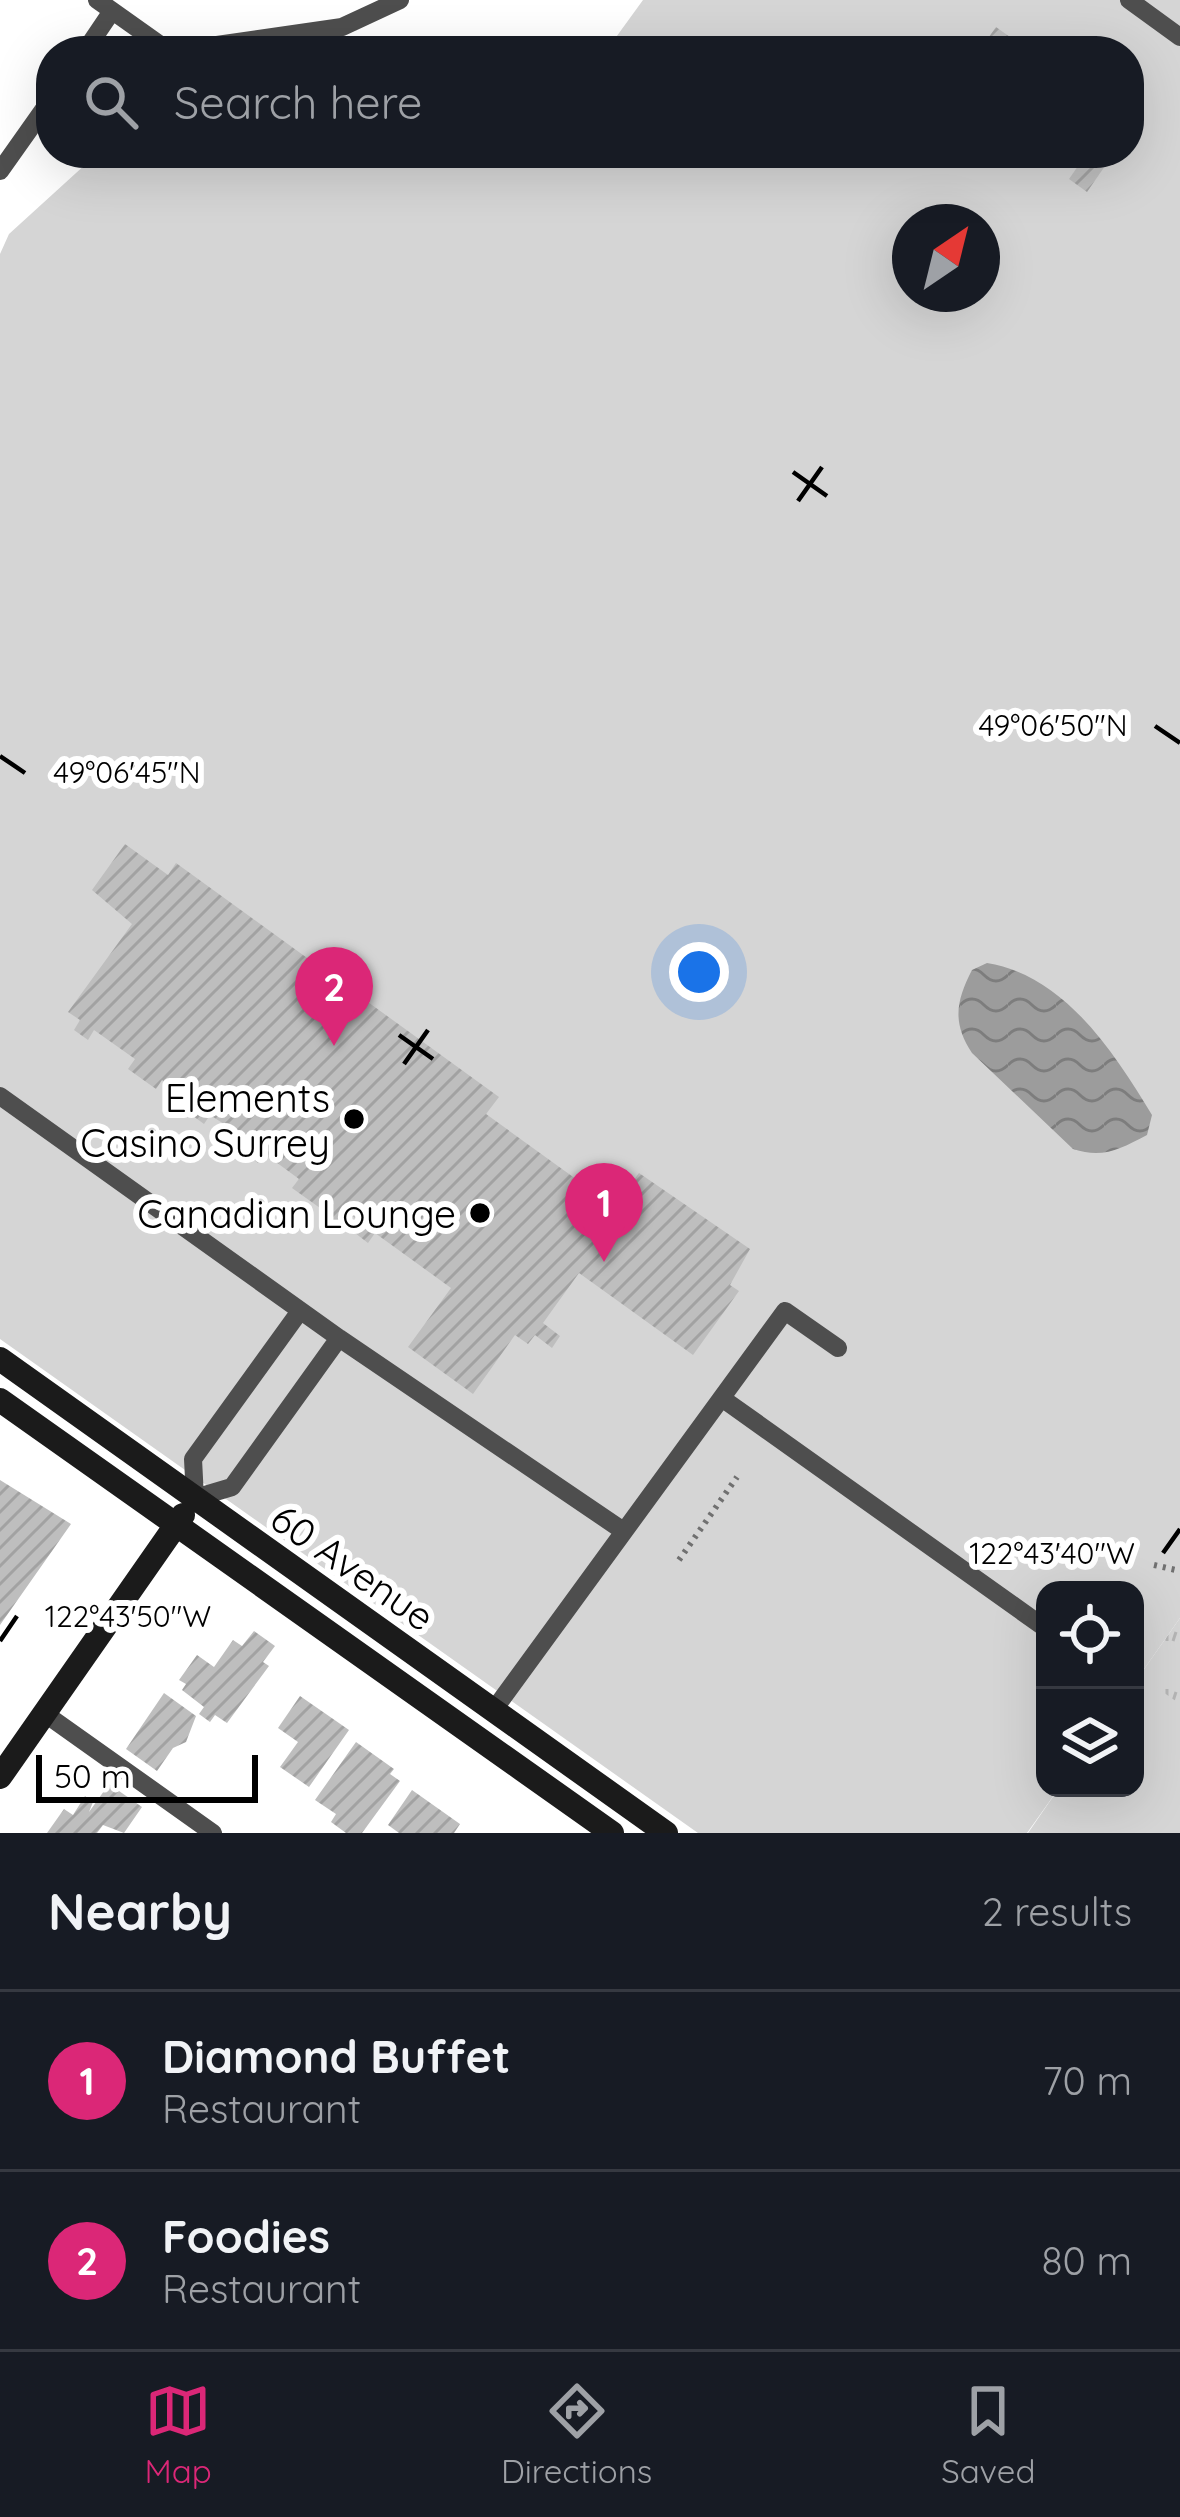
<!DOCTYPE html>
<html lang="en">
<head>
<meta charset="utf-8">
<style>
  body { margin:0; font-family:Quicksand,sans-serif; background:#242831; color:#f1f3f6 }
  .controls { position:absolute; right:36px; bottom:36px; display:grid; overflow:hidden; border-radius:24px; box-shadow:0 12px 48px #0002 }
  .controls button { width:108px; height:108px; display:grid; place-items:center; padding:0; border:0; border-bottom:3px solid #363941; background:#171b24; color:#f1f3f6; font:60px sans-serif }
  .compass { position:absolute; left:892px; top:204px; width:108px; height:108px; border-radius:50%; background:#171b24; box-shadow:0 12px 48px #0002; rotate:35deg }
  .scale { position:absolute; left:36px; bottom:30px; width:222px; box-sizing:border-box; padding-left:12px; border:6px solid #000; border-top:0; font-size:33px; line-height:42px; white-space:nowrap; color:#000; -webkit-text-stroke:9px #fff; paint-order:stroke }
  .you { position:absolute; left:699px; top:972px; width:42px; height:42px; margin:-30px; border:9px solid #fff; border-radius:50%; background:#1a73e8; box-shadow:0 0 0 18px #1a73e833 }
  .badge { display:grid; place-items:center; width:78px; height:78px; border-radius:50%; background:#db2777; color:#fff; font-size:39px; font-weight:700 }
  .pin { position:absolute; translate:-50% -99px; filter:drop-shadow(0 3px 6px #0008) }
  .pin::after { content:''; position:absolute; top:63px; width:42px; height:36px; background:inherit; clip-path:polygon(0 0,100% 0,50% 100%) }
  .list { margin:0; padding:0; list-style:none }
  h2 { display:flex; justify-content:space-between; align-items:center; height:156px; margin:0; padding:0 48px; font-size:51px }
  h2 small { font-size:39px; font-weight:400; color:#9ea1a6 }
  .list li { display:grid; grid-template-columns:78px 1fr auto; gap:36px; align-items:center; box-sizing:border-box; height:180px; padding:0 48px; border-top:3px solid #363941 }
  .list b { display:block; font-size:45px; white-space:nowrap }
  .list p { margin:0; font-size:39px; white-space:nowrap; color:#9ea1a6 }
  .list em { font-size:39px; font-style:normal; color:#9ea1a6 }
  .icon { flex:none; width:66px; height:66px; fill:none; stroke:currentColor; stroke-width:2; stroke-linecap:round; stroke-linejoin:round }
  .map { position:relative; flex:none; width:1180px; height:1833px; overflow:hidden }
  .search { position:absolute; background:#171b24; box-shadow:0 12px 48px #0002; left:36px; right:36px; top:36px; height:132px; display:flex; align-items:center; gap:30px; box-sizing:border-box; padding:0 42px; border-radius:48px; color:#9ea1a6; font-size:45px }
  .sheet { height:516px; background:#171b24 }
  nav { display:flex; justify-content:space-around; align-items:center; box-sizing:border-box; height:168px; border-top:3px solid #363941; background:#171b24; font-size:33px; color:#9ea1a6 }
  nav a { display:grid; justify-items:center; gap:6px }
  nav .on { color:#db2777 }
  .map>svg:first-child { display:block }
</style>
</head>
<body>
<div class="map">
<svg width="1180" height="1833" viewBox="0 0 1180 1833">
  <defs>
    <pattern id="park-tufts" width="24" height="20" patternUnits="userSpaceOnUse" patternTransform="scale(3)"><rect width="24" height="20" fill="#d5d5d5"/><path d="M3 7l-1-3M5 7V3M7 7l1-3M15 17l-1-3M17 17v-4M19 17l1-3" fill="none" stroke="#b5b5b5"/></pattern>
    <pattern id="water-waves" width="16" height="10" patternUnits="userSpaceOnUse" patternTransform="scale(3)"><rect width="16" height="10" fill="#9c9c9c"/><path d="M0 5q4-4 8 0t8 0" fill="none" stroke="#7d7d7d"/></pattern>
    <pattern id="building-hatch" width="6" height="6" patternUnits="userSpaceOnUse" patternTransform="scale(3)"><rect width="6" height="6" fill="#bebebe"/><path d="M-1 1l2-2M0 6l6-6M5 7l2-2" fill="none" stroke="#a2a2a2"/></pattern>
  </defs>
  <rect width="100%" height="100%" fill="#fff"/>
  <!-- park -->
  <path fill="url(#park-tufts)" d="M1180 1618V1833H1028L1059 1788H1135V1682Z"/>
  <!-- pitch -->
  <path fill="#d5d5d5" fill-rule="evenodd" d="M643 0H1180V1618L1135 1682V1590H1045V1788H1059L1027 1833H698L0 1339V254L9 234 98 153H1129V51H606ZM910 222H982V294H910Z
    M1153 1685 1180 1704V1833H1083L1060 1817 1081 1788H1135V1711Z"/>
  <!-- water -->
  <path fill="url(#water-waves)" d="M987 963C1064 975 1114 1052 1152 1115L1147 1135C1120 1149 1103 1159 1073 1149L972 1053C952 1023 956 1001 972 970Z"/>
  <!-- building -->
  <path fill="url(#building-hatch)" d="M996 27 1010 37 1000 51H979Z
    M1087 153H1114L1087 192 1069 179Z
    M125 844 168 875 176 863 499 1097 486 1114 605 1200 608 1196 617 1203 639 1173 750 1249 730 1285 739 1291 693 1355 579 1273 543 1323 560 1336 552 1348 535 1335 528 1344 515 1335 473 1394 408 1347 451 1288 375 1233 368 1243 355 1233 362 1223 348 1213 337 1228 323 1218 334 1203 327 1199 320 1208 292 1188 299 1179 265 1154 258 1163 244 1153 251 1144 237 1134 230 1144 217 1133 224 1124 210 1115 204 1124 189 1113 196 1104 162 1080 156 1089 128 1069 135 1059 94 1030 88 1040 74 1030 80 1020 68 1012 132 924 92 890Z
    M0 1480 71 1524 0 1625Z
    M254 1631 275 1646 263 1662 269 1666 227 1723 215 1715 210 1722 199 1714 204 1707 182 1690 186 1684 179 1680 197 1655 214 1667 233 1640 242 1646Z
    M164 1693 196 1716 186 1742 173 1748 157 1771 126 1749Z
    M300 1696 349 1730 309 1787 280 1767 298 1742 278 1728Z
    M356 1742 394 1769 390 1774 400 1781 362 1833H346L331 1822 336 1814 315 1800Z
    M109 1784 142 1807 124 1833 103 1825 97 1833H47L64 1809 73 1815 85 1796 93 1802 89 1812Z
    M412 1790 460 1824 454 1833H399L388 1825Z"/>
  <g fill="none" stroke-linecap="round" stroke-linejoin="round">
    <!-- path -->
    <path stroke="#707070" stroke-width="6" stroke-dasharray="3 6" stroke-linecap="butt" d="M679 1560 737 1477
      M1154 1565 1180 1571"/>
    <!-- lane -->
    <path stroke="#4e4e4e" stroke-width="18" d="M97 0 169 51
      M1129 0 1180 37
      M85 51 112 11
      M175 51 342 27 400 0
      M0 171 51 99
      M0 1096 339 1338 622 1530
      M300 1311 193 1459 195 1498 232 1487 339 1338
      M723 1399 1045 1628
      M493 1711 785 1311 838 1348
      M44 1713 213 1833"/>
    <!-- secondary -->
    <path stroke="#1b1b1b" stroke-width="24" d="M0 1359 666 1833
      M0 1400 612 1833
      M0 1777 183 1515"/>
  </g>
  <!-- ticks -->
  <path fill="none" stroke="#000" stroke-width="4.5" d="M793 472 827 496M798 501 822 467M1155 726 1180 743M0 756 25 773M399 1035 433 1059M404 1064 428 1030M1163 1553 1180 1529M0 1641 17 1616"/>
  <!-- markers -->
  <g fill="#000" stroke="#fff" stroke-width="4.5">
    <circle cx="354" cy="1119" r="12"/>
    <circle cx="480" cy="1213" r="12"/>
  </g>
  <g text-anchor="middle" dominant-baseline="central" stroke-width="12" stroke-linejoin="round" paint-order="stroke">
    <!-- poi labels -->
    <g font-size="39" fill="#000" stroke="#fff" text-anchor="end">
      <text x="330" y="1097">Elements<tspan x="330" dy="45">Casino Surrey</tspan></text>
      <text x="456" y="1213">Canadian Lounge</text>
    </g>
    <!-- street labels -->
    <g font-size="39" fill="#000" stroke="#fff">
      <text transform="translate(353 1567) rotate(35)">60 Avenue</text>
    </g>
  </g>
  <g font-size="30" text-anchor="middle" fill="#000" stroke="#fff" stroke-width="12" stroke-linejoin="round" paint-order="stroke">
    <text x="1053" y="736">49°06'50"N</text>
    <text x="127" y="783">49°06'45"N</text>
    <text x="1052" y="1564">122°43'40"W</text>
    <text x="128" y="1627">122°43'50"W</text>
  </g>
</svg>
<div class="controls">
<button><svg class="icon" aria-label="locate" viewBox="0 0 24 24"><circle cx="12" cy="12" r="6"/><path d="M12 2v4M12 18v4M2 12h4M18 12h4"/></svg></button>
<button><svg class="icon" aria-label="layers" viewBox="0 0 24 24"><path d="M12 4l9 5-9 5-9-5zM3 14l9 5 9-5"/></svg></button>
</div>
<svg class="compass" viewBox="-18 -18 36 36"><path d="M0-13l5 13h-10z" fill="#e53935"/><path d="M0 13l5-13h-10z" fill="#9ea1a6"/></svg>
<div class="scale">50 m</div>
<div class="you"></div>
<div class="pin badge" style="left:604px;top:1262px">1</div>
<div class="pin badge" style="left:334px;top:1046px">2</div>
<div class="search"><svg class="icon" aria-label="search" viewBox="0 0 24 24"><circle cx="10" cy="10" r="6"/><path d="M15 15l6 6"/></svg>Search here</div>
</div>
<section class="sheet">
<h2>Nearby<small>2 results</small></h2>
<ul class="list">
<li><span class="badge">1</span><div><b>Diamond Buffet</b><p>Restaurant</p></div><em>70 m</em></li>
<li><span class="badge">2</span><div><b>Foodies</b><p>Restaurant</p></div><em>80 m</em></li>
</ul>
</section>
<nav>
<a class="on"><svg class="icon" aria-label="map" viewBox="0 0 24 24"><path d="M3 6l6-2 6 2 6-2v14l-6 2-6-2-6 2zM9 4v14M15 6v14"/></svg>Map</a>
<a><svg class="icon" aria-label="directions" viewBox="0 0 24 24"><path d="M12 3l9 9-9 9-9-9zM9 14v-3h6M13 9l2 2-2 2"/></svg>Directions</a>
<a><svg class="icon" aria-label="saved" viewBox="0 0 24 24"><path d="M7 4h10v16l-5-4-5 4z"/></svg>Saved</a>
</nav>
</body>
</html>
